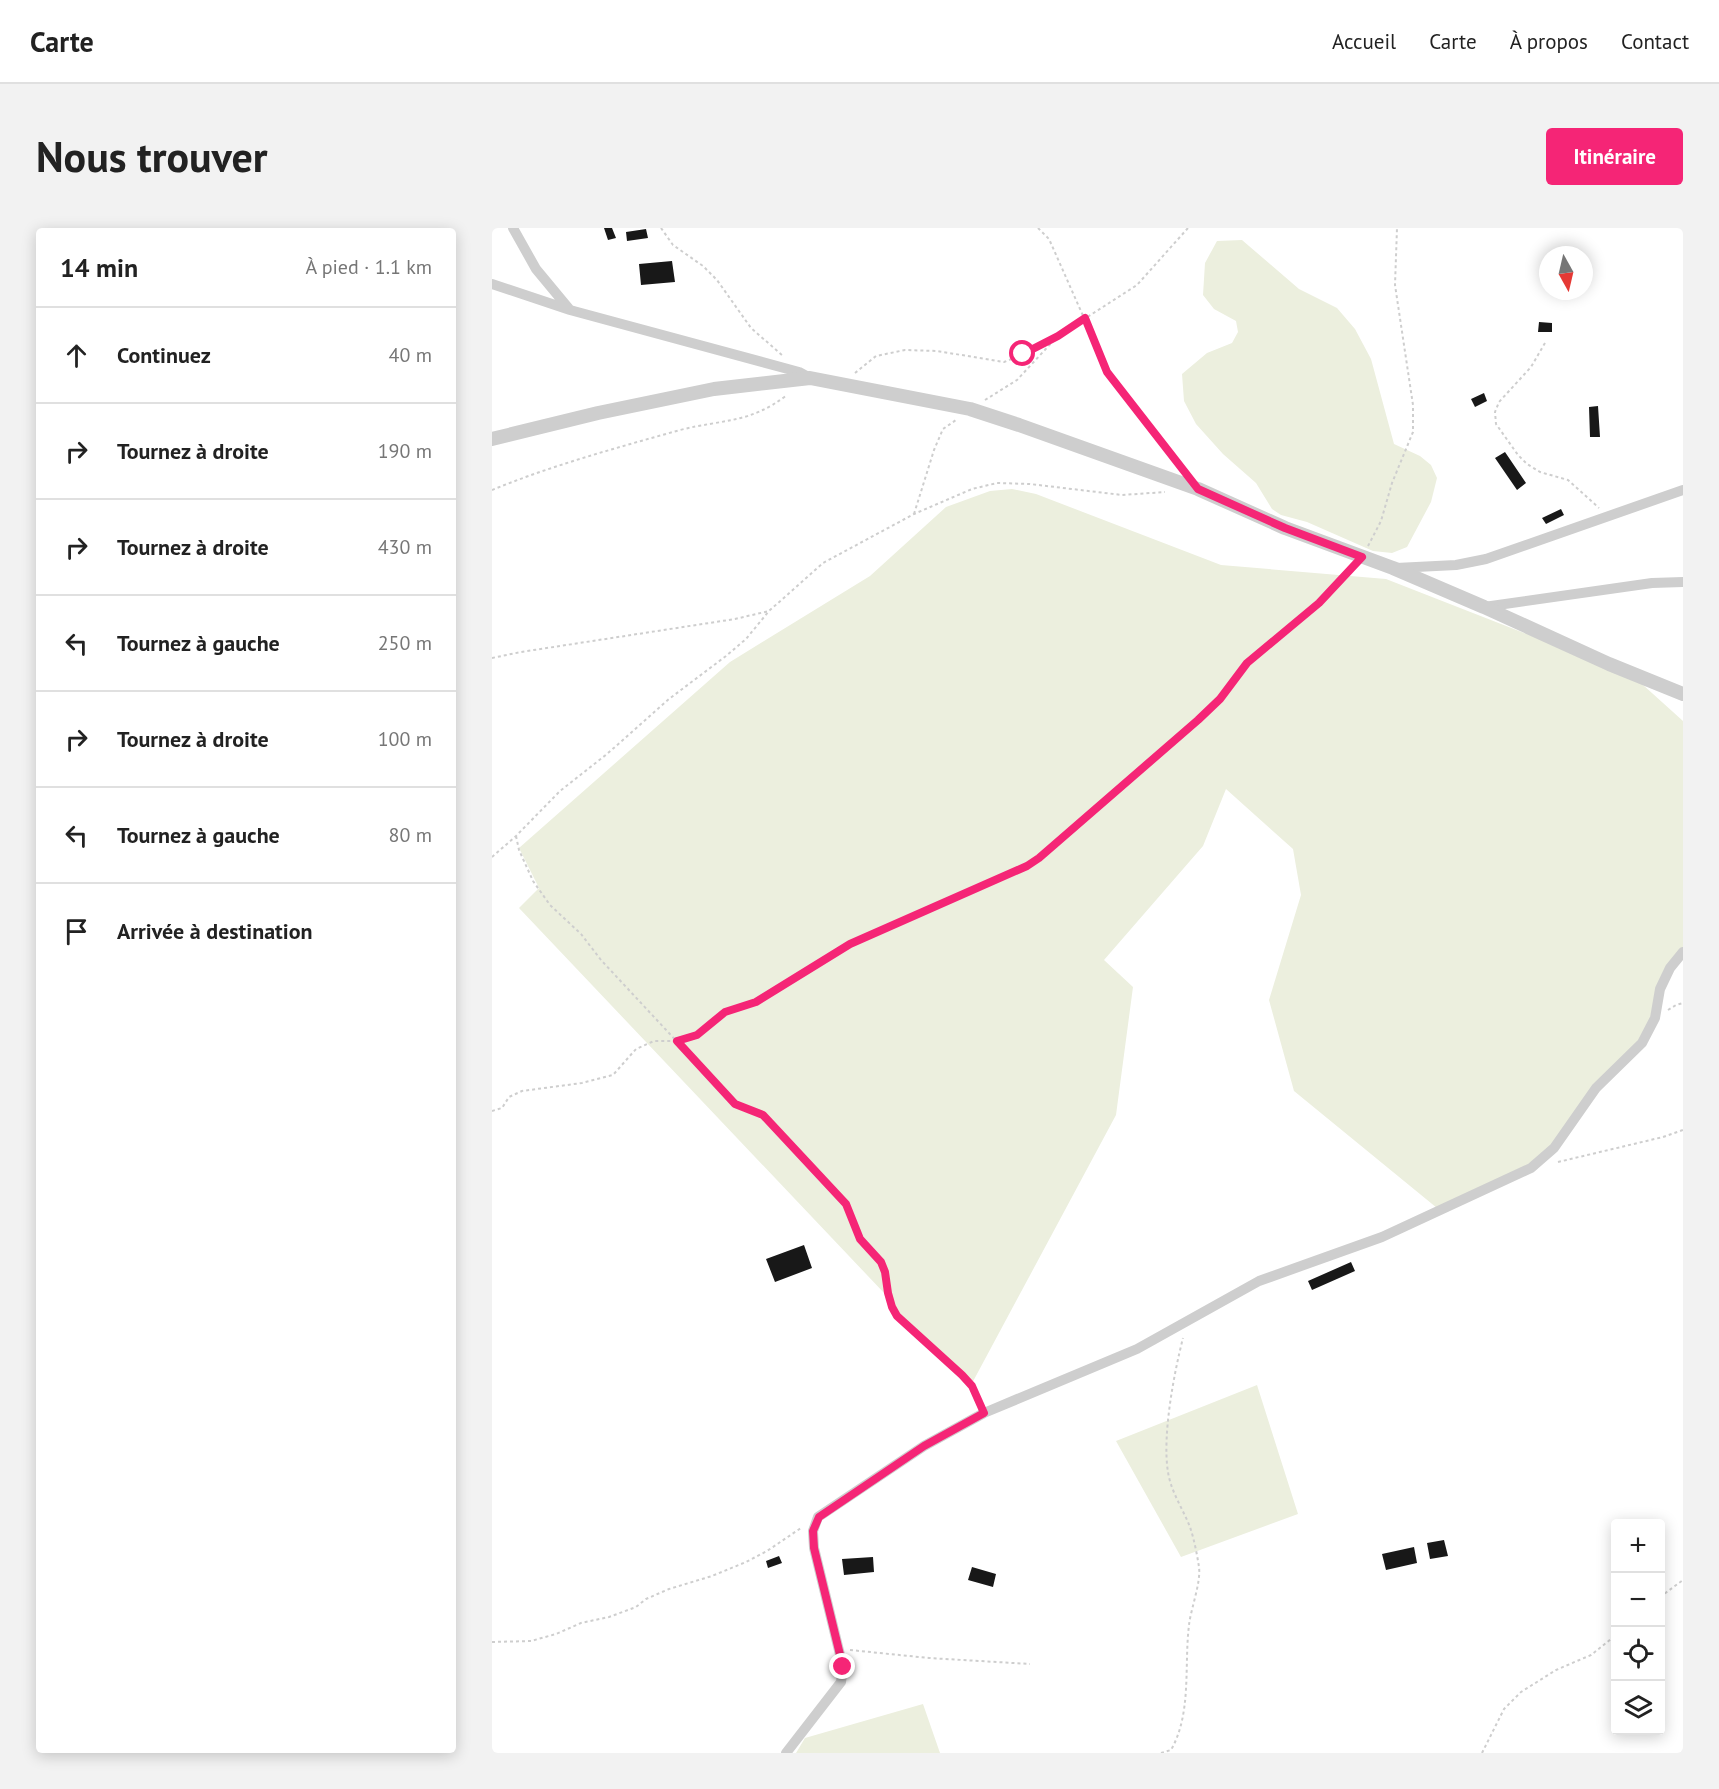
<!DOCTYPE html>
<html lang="fr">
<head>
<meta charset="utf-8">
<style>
  body { margin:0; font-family:"PT Sans",sans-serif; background:#f2f2f2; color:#222 }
  .controls { position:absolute; right:18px; bottom:18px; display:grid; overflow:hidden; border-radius:6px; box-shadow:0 3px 15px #0003 }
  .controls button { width:54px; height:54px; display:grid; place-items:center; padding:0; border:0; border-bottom:2px solid #e0e0e0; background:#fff; color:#222; font:30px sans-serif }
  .compass { position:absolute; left:1047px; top:18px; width:54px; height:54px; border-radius:50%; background:#fff; box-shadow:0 3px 15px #0003; rotate:172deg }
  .stop { position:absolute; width:18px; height:18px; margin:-14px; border:4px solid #f52576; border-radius:50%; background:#fff }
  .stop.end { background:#f52576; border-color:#fff; box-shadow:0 2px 6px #0008 }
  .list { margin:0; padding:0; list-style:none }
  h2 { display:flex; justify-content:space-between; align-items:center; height:78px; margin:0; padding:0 24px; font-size:26px }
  h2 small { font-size:20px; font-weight:400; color:#767676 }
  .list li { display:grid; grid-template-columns:39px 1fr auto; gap:18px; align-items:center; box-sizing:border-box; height:96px; padding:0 24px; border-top:2px solid #e0e0e0 }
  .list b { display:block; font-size:22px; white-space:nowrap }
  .list em { font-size:20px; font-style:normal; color:#767676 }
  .icon { flex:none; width:33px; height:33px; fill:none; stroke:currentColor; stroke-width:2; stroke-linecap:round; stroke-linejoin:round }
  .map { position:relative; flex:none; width:1191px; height:1525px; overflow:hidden; border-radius:6px }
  header { display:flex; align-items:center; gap:36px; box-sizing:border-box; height:84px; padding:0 30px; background:#fff; border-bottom:2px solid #e0e0e0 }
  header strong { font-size:28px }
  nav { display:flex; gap:33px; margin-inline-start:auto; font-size:21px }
  .intro { display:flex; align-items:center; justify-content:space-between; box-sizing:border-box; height:144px; padding:0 36px }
  h1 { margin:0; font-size:42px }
  .button { padding:15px 27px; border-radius:6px; background:#f52576; color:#fff; font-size:21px; font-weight:700 }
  main { display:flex; gap:36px; padding:0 36px }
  aside { flex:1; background:#fff; border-radius:6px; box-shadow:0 3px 15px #0003 }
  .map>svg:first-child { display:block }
</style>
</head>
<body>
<header>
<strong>Carte</strong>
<nav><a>Accueil</a><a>Carte</a><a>À propos</a><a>Contact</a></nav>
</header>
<div class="intro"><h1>Nous trouver</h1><a class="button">Itinéraire</a></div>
<main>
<aside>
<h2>14 min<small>À pied · 1.1 km</small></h2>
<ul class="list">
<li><svg class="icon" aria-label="ahead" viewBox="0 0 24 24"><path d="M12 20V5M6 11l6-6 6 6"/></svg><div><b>Continuez</b></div><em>40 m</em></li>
<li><svg class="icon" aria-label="right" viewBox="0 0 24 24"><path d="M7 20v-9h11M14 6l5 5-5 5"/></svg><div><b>Tournez à droite</b></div><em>190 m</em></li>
<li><svg class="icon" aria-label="right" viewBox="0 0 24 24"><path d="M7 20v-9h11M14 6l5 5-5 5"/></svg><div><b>Tournez à droite</b></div><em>430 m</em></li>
<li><svg class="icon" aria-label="left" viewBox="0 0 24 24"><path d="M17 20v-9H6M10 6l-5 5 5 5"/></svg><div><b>Tournez à gauche</b></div><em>250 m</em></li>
<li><svg class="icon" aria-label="right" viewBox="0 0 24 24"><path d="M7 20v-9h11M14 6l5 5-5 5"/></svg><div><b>Tournez à droite</b></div><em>100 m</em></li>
<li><svg class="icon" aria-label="left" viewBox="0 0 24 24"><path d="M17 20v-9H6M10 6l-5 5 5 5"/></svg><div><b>Tournez à gauche</b></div><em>80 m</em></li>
<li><svg class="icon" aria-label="arrive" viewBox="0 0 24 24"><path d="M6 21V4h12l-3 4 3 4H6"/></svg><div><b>Arrivée à destination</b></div></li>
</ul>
</aside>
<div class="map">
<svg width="1191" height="1525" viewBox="0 0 1191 1525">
  <rect width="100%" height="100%" fill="#fff"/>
  <!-- green -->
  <path fill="#ecefde" d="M750 12 807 61 845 80 863 101 879 131 902 216 928 228 939 237 945 250 939 274 915 319 900 325 881 323 815 294 789 287 780 281 764 255 731 226 704 196 692 173 690 146 715 125 740 115 746 104 744 93 722 81 711 67 713 35 725 13Z
    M520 261 544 266 729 337 894 351 1140 447 1191 493V721L1160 790 1147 815 1061 920 1039 939 945 980 802 863 777 772 809 667 801 621 734 561 711 618 612 732 641 759 624 887 478 1159 468 1147 403 1088 398 1080 393 1066 27 680 47 660 27 620 238 434 378 348 454 279 498 263Z
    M765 1157 806 1286 689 1329 624 1213Z
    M431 1476 448 1525H304L313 1510Z"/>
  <!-- building -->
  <path fill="#181818" d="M112 0H120L124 10 116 12Z
    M154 1 156 10 135 13 134 4Z
    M180 33 183 54 149 57 147 36Z
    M1047 94 1060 95V104H1046Z
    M992 165 995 173 983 179 979 171Z
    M1106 178 1108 209H1098L1097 179Z
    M1013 224 1034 255 1025 262 1003 230Z
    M1069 281 1072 287 1054 296 1050 290Z
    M312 1017 320 1040 283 1054 274 1031Z
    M859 1034 863 1043 820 1062 816 1053Z
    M952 1312 956 1328 938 1331 935 1315Z
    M922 1319 925 1335 894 1342 890 1326Z
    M287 1328 290 1335 276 1340 274 1333Z
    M381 1329 382 1344 352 1347 350 1331Z
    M480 1339 504 1346 501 1359 476 1352Z"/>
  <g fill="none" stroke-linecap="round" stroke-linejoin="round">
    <!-- path -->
    <path stroke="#cecece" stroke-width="2" stroke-dasharray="3 3" stroke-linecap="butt" d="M169 0 181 17 211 38 225 52 259 100 290 127
      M546 0 557 11 616 144 690 240
      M1053 115 1039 139 1007 174 1003 184 1004 196 1026 227 1035 236 1048 244 1076 252 1107 280
      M363 145 384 128 413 122 445 123 512 134 532 126 566 108 645 57 696 0
      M493 172 525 152 563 111
      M0 262C61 237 124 220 188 202 231 191 257 196 295 167
      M422 286 442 222 451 201 464 192
      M876 318 889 293 900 255 921 204V177L903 57 905 0
      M0 430 29 424 243 391 277 383
      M24 608 27 622 41 653 58 677 89 706 109 732 243 876 271 887 354 976 368 1011 389 1034 393 1044 396 1065 400 1079 405 1088C434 1112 472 1140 488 1175
      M0 629 24 608 68 563 115 526 177 471 234 428 254 411 277 383 331 335 422 286 480 261 505 255 538 256 630 267 673 264
      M1176 782 1184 777 1191 775
      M0 883 10 880 17 869 30 863 90 855 121 847 144 821 162 813H185L205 807 233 784 264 774 358 716 535 638 547 630 706 492 728 471 755 435 827 375 860 340
      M1066 934 1171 909 1191 902
      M1168 1369 1191 1352
      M0 1414 39 1413 64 1406 89 1395 117 1389 144 1379 154 1371 177 1361 220 1348 254 1334 275 1323 309 1300
      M358 1422 437 1430 538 1436
      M669 1525 679 1522C700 1485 692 1438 697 1397 699 1380 709 1355 707 1339 705 1326 702 1311 698 1299 691 1281 679 1264 676 1244 670 1208 682 1145 691 1110
      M990 1525 1012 1481 1029 1464 1064 1442 1099 1427 1124 1407"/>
    <!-- minor -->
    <path stroke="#cecece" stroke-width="10" d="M21 0 44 41 78 82
      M0 56 78 82 307 144 318 150
      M904 340 964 337 994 331 1191 262
      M992 379 1160 355 1191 354
      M294 1525 349 1454 351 1439 322 1320 321 1303 326 1289 432 1218 492 1185 645 1121 767 1053 890 1009 1039 940 1062 920 1104 860 1150 815 1163 790 1168 761 1178 740 1191 724"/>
    <!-- tertiary -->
    <path stroke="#cecece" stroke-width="14" d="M0 211 106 185 222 161 318 150 478 181 527 197 706 261 793 300 901 340 992 379 1117 436 1191 466"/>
  </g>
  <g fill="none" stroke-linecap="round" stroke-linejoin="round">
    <!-- route -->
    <path stroke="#f52576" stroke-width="8" d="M351 1439 322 1320 321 1303 327 1289 432 1218 492 1185 480 1158 470 1147 405 1088 400 1079 396 1065 393 1044 389 1034 368 1011 354 976 271 887 243 876 185 813 205 807 233 784 264 774 358 716 535 638 547 630 706 492 728 471 755 435 827 375 870 329 793 300 706 261 615 144 593 90 566 108 531 126"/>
  </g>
</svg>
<div class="controls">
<button>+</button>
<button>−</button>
<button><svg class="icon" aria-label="locate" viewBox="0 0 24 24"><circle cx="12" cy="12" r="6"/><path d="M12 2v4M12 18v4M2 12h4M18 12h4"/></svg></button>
<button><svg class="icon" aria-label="layers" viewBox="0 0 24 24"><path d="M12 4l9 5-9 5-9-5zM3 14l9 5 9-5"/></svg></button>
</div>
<svg class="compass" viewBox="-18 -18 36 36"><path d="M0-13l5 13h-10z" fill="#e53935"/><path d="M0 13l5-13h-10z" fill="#767676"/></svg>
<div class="stop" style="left:531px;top:126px"></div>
<div class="stop end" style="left:351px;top:1439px"></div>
</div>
</main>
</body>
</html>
